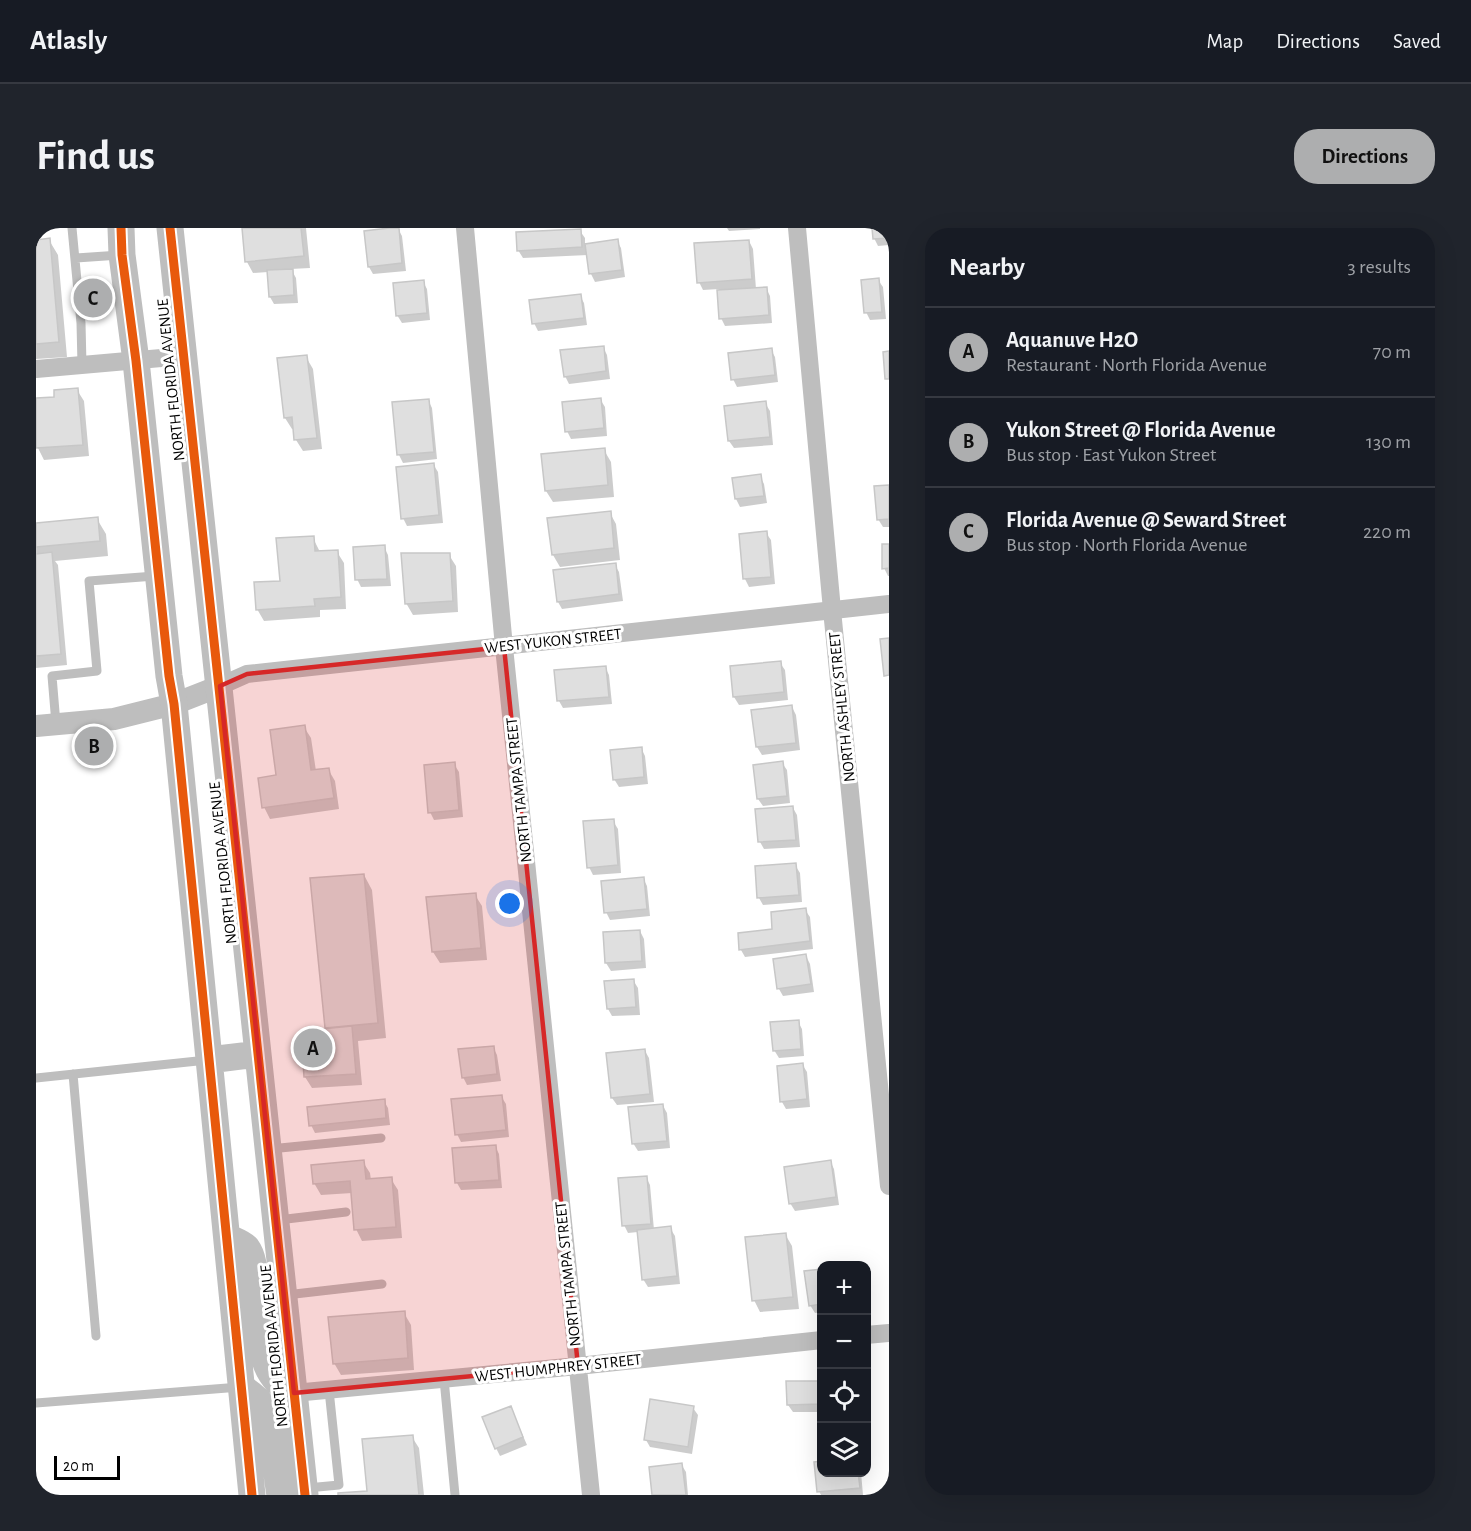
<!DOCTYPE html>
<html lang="en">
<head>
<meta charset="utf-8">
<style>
  body { margin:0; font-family:"Alegreya Sans",sans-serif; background:#20242c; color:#f1f3f6 }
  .controls { position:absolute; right:18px; bottom:18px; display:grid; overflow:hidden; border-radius:12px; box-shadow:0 6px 24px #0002 }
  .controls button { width:54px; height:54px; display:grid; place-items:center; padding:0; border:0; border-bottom:2px solid #363941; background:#171b24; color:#f1f3f6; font:30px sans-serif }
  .scale { position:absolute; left:18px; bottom:15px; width:66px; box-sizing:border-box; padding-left:6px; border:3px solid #000; border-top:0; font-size:16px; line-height:21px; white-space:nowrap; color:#000; -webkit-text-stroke:4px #fff; paint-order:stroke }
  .you { position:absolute; left:474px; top:676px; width:21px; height:21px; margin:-15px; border:4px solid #fff; border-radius:50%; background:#1a73e8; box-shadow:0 0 0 9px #1a73e833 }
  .badge { display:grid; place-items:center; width:39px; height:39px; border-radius:50%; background:#adaeaf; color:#111; font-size:20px; font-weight:700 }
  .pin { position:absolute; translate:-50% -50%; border:3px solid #fff; box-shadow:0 2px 6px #0006 }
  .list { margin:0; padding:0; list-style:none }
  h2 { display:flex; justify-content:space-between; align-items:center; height:78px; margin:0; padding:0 24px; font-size:26px }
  h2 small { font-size:20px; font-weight:400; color:#9ea1a6 }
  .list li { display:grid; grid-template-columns:39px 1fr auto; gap:18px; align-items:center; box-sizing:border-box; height:90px; padding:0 24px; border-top:2px solid #363941 }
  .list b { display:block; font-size:22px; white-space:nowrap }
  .list p { margin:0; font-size:20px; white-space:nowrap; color:#9ea1a6 }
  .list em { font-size:20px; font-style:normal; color:#9ea1a6 }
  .icon { flex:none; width:33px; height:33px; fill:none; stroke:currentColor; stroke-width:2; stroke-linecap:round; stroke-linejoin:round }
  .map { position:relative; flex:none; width:853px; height:1267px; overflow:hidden; border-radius:24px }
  header { display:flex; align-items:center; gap:36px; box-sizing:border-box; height:84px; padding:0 30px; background:#171b24; border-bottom:2px solid #363941 }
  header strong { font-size:28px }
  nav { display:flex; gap:33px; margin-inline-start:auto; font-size:21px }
  .intro { display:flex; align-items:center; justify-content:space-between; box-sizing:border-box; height:144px; padding:0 36px }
  h1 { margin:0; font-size:42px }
  .button { padding:15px 27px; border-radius:24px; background:#adaeaf; color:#111; font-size:21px; font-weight:700 }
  main { display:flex; gap:36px; padding:0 36px }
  aside { flex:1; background:#171b24; border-radius:24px; box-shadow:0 6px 24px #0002 }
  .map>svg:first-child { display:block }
</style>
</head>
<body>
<header>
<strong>Atlasly</strong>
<nav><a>Map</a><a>Directions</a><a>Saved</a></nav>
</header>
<div class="intro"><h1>Find us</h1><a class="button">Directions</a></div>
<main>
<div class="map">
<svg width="853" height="1267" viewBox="0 0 853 1267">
  <rect width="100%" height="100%" fill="#fff"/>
  <!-- shadow -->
  <path fill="#0003" d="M207 0H270L274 40 255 41 260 50 262 75 238 76 234 69 232 44 217 45 211 34Z
    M691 0H724V1L693 3Z
    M837 0H853V17L842 18 838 10Z
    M362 1 366 8 370 43 337 46 333 39 329 4Z
    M544 3 549 10V17L581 13 585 20 589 49 559 54 555 46 552 27 487 30 482 22Z
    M13 12 22 27 31 129 0 131V13Z
    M713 13 717 21 720 61 730 60 734 68 736 95 689 98 685 90 683 61 667 62 663 54Z
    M842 52 847 59 850 91 834 92 830 84Z
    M387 54 391 61 394 92 366 95 361 87Z
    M544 68 548 75 551 97 502 103 498 95Z
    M567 119 571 127 574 151 533 156 529 148Z
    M735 122 739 129 742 154 701 159 697 151Z
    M270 129 277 141 286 221 267 223 260 212 259 201H256L249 190Z
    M41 162 48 173 53 228 8 232 2 220 0 171 20 170Z
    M564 171 569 179 571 208 535 211 531 203Z
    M392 172 396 180 401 231 367 235 363 227 358 176Z
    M729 175 734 183 737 217 698 220 693 213Z
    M568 222 575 234 578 269 517 274 510 263Z
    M397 236 402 244 407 295 371 298 367 290Z
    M724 248 728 256 731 275 704 279 700 271 698 251Z
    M853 258V299H847L842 291Z
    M574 285 580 296 584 332 524 339 517 327 513 292Z
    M61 291 70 306 72 328 19 333 22 337 31 437 0 440V296Z
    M730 305 735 312 739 356 713 359 709 351 704 308Z
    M277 310 284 324H301L308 335 310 381 284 382V389L228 393 221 381 246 354Z
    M853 317V348H852L848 340Z
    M348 319 352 327 355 358 325 359 321 351Z
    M413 327 420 338 422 384 377 387 370 375Z
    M579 337 583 344 587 373 526 381 522 374Z
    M744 435 749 442 752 472 703 477 698 469 695 440Z
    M569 439 573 447 576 476 527 480 523 473Z
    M756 479 760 487 764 522 726 527 721 519 717 483Z
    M268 499 275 510 280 543 292 541 299 553 303 581 234 591 228 579 242 548Z
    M605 520 609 528 612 556 583 559 578 551Z
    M746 535 751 542 754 575 727 578 722 571Z
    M418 536 423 544 427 589 398 592 394 584Z
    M757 580 761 587 764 619 728 621 724 614Z
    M577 593 582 601 585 645 557 647 553 639Z
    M759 637 764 645 766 674 727 677 723 670Z
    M328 647 336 662 350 810 322 813 326 857 276 860 269 849 292 802 291 800Z
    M607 650 611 658 614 688 574 692 570 684Z
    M439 667 446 678 451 732 404 735 397 724Z
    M769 682 774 689 777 721 709 729 705 722 738 702Z
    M604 703 608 711 610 740 575 743 570 735 568 705Z
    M770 728 774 736 778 764 747 768 743 761Z
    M597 752 602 760 604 787 576 788 572 781Z
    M762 794 766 801 768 828 743 830 738 822Z
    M457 819 461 827 465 853 431 857 427 849Z
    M609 823 613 830 618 874 581 877 576 870Z
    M766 836 771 844 774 879 750 881 746 874 742 839Z
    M465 868 470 876 473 909 425 914 421 906Z
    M348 873 352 880 354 897 279 905 275 897Z
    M627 878 631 885 634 920 602 923 597 915Z
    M459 918 463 926 466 960 425 962 421 955Z
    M794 933 798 941 803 977 759 983 754 975Z
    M327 934 334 945 335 952 355 951 362 962 366 1010 326 1013 320 1001 316 965 285 967 278 955Z
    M610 949 614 957 618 1002 634 1000 639 1008 644 1056 612 1059 607 1051 602 1004 592 1005 588 997Z
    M749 1006 756 1018 763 1081 724 1084 718 1072Z
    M786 1042V1084L779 1085 774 1077Z
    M368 1085 375 1097 378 1142 305 1147 298 1135Z
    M784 1154 786 1157V1184H757L752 1177Z
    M657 1180 662 1187 656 1226 614 1219 610 1212Z
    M478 1187 491 1217 464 1228 460 1220Z
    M376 1209 383 1220 388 1267H303L333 1264Z
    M645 1236 650 1244 652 1267H617Z
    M786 1244H825L827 1267H785L783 1263Z"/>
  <!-- building -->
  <path fill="#dfdfdf" stroke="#c7c7c7" stroke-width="1.5" d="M206 0H265L268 28 209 34Z
    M353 0H363L366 35 332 39 328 3Z
    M836 0H853V10L837 11Z
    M545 1 546 19 481 23 480 4Z
    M14 10 23 114 0 116V12Z
    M582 11 586 42 553 46 549 16Z
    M713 12 716 51 661 55 658 15Z
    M257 41 258 67 233 69 231 42Z
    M843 50 846 84 828 85 825 52Z
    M388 52 391 85 360 88 357 55Z
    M731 59 733 87 683 91 681 62Z
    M545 66 548 90 496 96 493 72Z
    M568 118 570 143 528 149 524 122Z
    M736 120 739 147 695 152 692 125Z
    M853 123V151H849L847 124Z
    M271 127 281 210 258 212 256 189 248 190 241 130Z
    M42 160 47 217 0 220V170L18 169V162Z
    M565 170 568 200 529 204 526 174Z
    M393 171 398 224 361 227 356 174Z
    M730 173 734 209 692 213 688 178Z
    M569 220 572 257 509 263 505 226Z
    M398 235 403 287 365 291 360 239Z
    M725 246 728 268 699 271 696 250Z
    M853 257V291L841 292 838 258Z
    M575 283 578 320 516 327 511 290Z
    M62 289 64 313 0 319V295Z
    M731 303 735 349 707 351 703 306Z
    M278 308 279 323 302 322 305 369 278 371 279 378 220 382 218 354 244 353 240 310Z
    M846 316H853V340L846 341Z
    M349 317 351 351 319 352 317 319Z
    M16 324 25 426 0 428V326Z
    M365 325H414L417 373 369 376Z
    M580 335 583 366 521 374 517 342Z
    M853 410V447L848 448 844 411Z
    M745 433 748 464 697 469 694 438Z
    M570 438 573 469 521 473 518 442Z
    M756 477 760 515 720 519 715 482Z
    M269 497 275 542 293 540 298 570 226 580 222 550 240 547 234 502Z
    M606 519 608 549 577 552 574 522Z
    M747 533 751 568 721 571 717 537Z
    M419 534 423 582 392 585 388 537Z
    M757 578 760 612 722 614 719 581Z
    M578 591 582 637 551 640 547 593Z
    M760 635 763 667 721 670 719 638Z
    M328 646 342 795 289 800 274 650Z
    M608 649 611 681 568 685 565 653Z
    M440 665 445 720 396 724 390 669Z
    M770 680 774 713 703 722 702 705 736 701 735 684Z
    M604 702 606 733 569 735 567 704Z
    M770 726 775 756 741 761 737 731Z
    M598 751 600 779 571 781 568 753Z
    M763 792 765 821 737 823 734 794Z
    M316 798 320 846 268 849 265 803Z
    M458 818 461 846 426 850 422 821Z
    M609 821 614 866 575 870 570 825Z
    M767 835 771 871 744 874 741 838Z
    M466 867 470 902 419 907 415 871Z
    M349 871 350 890 273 898 271 879Z
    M627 876 631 913 596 916 592 879Z
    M460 917 463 952 419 955 416 920Z
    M328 932 330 951 356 949 360 999 318 1002 314 953 277 956 275 937Z
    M795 932 800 969 753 976 748 939Z
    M611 948 615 996 586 998 582 950Z
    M635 998 641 1048 606 1052 601 1002Z
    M750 1005 757 1069 716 1073 709 1009Z
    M786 1041V1076L773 1078 768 1043Z
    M369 1083 372 1130 297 1136 292 1089Z
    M750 1153H785V1176L751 1177Z
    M614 1171 658 1178 652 1219 608 1212Z
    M475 1178 487 1209 459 1221 446 1189Z
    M377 1207 383 1267H302V1265L331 1263 326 1211Z
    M786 1233V1244H822L824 1260 781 1264 778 1234Z
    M646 1235 650 1267H616L613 1239Z"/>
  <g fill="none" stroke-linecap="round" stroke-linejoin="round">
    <!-- service -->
    <path stroke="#bebebe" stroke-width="9" d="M36 0 45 95 46 137
      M40 30 84 27
      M20 496 16 448 61 443 53 353 119 348
      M37 846 60 1108
      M0 850 171 832
      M234 921 345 910
      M242 992 310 984
      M250 1067 346 1056
      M408 1151 419 1267
      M0 1175 204 1159
      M271 1260 303 1257 293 1162"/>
    <!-- minor -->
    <path stroke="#bebebe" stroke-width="18" d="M429 0 468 419 555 1267
      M761 0 796 382 853 958
      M0 141 148 128
      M184 458 211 446 853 376
      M830 1107 853 1105
      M258 1165 542 1138 786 1112"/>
    <!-- tertiary -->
    <path stroke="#bebebe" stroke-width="22" d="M0 498 78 491 138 476 184 458"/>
    <!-- primary -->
    <path stroke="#bebebe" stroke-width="27" d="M85 0 86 27 100 133 133 448 138 476 216 1267
      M134 0 269 1267
      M173 832 222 826
      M191 1009C197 1012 207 1015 211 1020 217 1028 218 1042 219 1052 220 1066 222 1080 223 1094 226 1123 227 1151 258 1165
      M205 1159C213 1164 221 1170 227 1178 237 1191 240 1247 244 1267"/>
    <!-- cycleway casing -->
    <g stroke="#fff" stroke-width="13">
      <path id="cycleway" d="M85 0 86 27 100 133 133 448 138 476 216 1267
        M134 0 269 1267"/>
    </g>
    <!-- cycleway -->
    <use href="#cycleway" stroke="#e8590c" stroke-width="9"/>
  </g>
  <!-- marked area -->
  <path fill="#d62828" fill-opacity="0.2" stroke="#d62828" stroke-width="4.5" stroke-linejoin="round" d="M468 419 542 1138 258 1165 184 458 211 446Z"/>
  <g text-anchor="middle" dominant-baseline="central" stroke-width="6" stroke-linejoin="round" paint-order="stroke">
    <!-- street labels -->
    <g font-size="16" fill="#000" stroke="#fff">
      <text transform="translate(135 152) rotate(-96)">NORTH FLORIDA AVENUE</text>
      <text transform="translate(517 413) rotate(-6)">WEST YUKON STREET</text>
      <text transform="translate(806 479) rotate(-96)">NORTH ASHLEY STREET</text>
      <text transform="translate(483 562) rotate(-96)">NORTH TAMPA STREET</text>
      <text transform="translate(187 635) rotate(-96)">NORTH FLORIDA AVENUE</text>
      <text transform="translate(532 1046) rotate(-96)">NORTH TAMPA STREET</text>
      <text transform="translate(238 1118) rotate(-96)">NORTH FLORIDA AVENUE</text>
      <text transform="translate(522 1140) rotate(-6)">WEST HUMPHREY STREET</text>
    </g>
  </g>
</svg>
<div class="controls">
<button>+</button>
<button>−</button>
<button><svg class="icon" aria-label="locate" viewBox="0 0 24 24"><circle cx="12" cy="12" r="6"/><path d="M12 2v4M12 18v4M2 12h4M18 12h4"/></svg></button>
<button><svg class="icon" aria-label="layers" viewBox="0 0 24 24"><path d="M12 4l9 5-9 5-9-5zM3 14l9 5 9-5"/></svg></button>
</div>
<div class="scale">20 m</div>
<div class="you"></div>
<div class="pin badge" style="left:277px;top:820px">A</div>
<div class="pin badge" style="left:58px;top:518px">B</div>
<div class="pin badge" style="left:57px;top:70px">C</div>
</div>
<aside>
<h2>Nearby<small>3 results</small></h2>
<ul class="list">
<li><span class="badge">A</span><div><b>Aquanuve H2O</b><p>Restaurant · North Florida Avenue</p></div><em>70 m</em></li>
<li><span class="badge">B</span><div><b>Yukon Street @ Florida Avenue</b><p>Bus stop · East Yukon Street</p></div><em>130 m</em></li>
<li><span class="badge">C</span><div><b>Florida Avenue @ Seward Street</b><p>Bus stop · North Florida Avenue</p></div><em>220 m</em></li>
</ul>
</aside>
</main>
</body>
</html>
